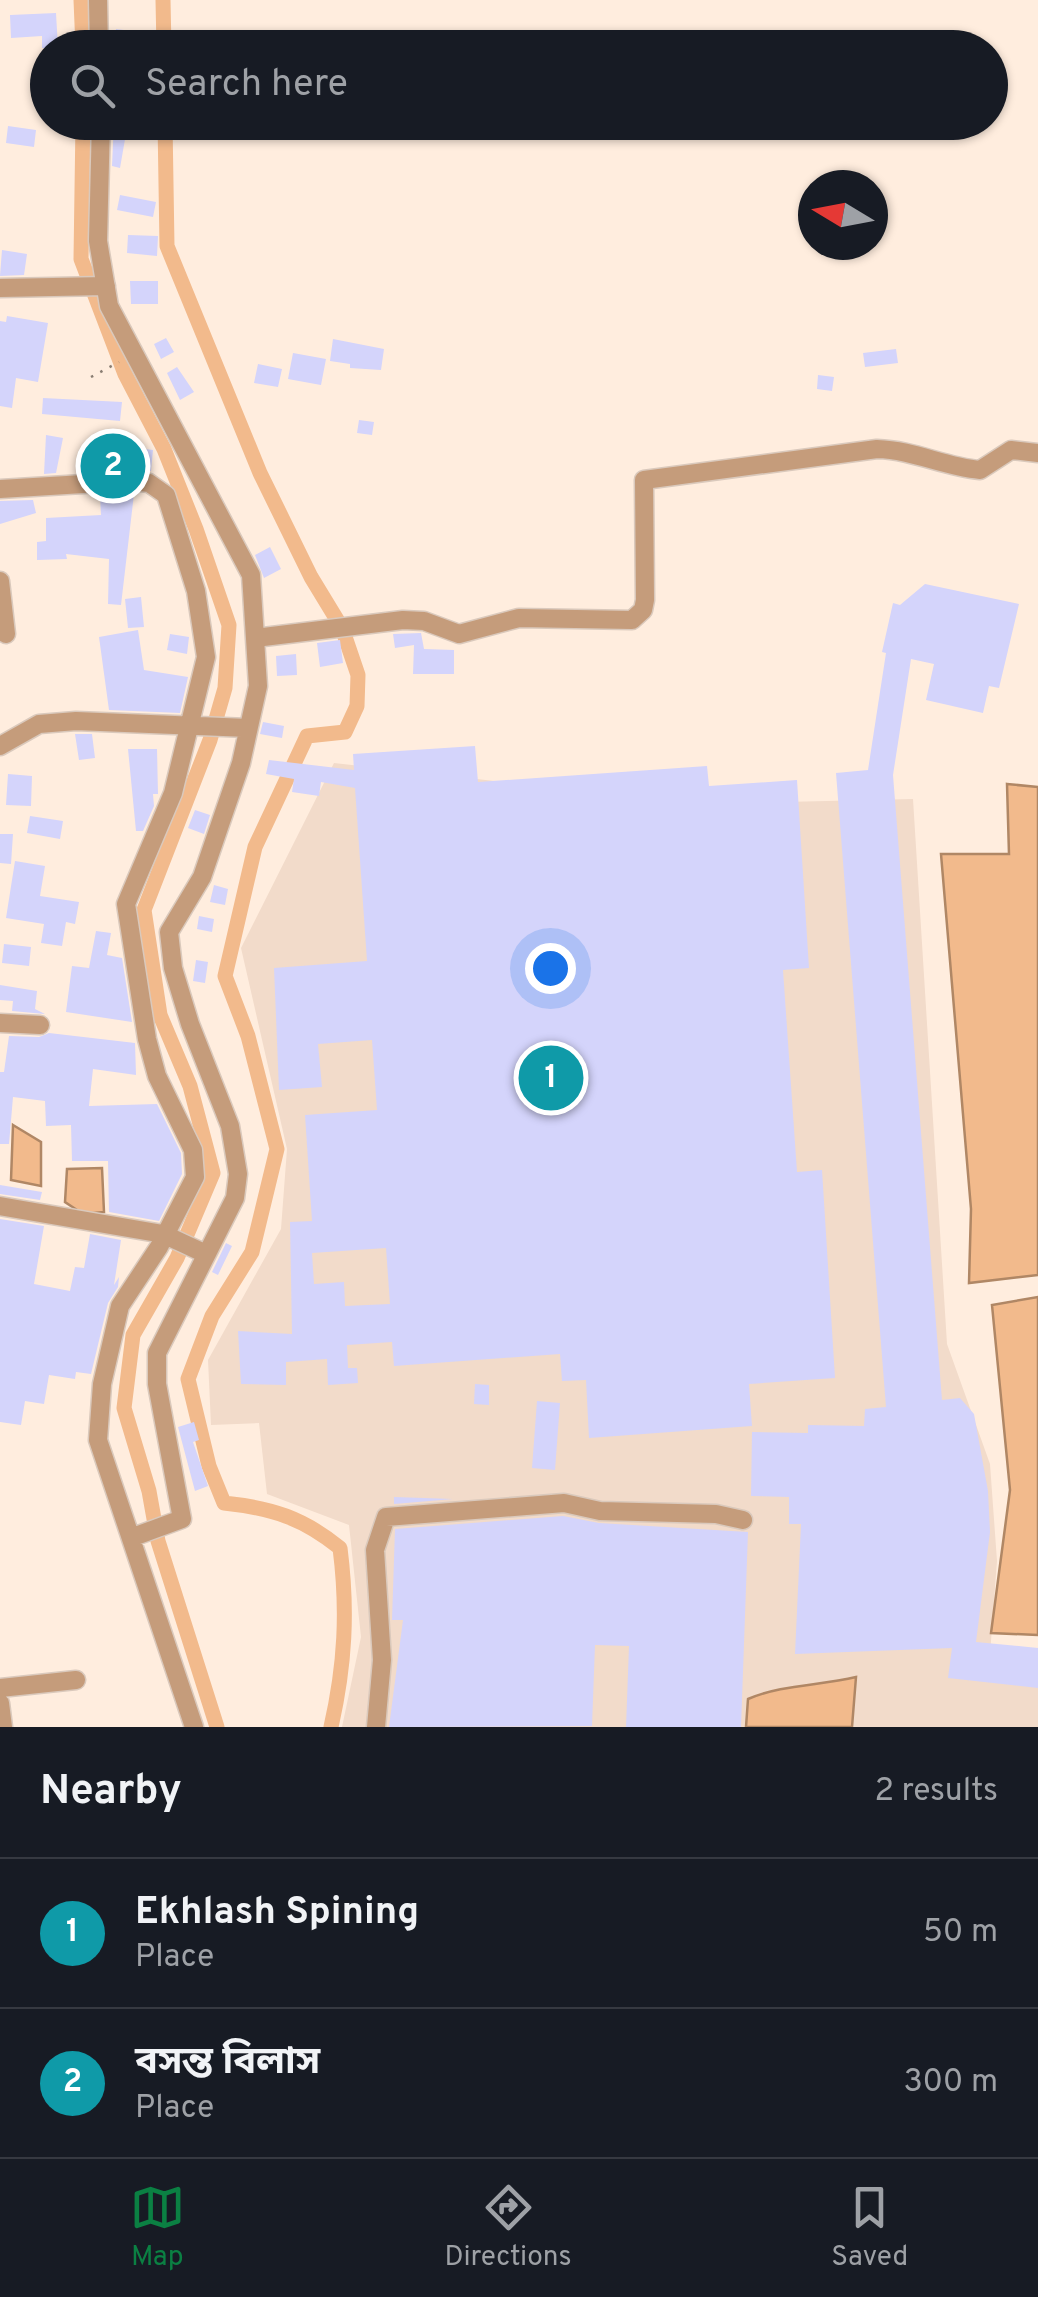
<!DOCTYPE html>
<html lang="en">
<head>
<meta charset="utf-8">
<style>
  body { margin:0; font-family:Overpass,"Noto Sans Bengali",sans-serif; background:#242831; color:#f1f3f6 }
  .compass { position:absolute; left:798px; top:170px; width:90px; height:90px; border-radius:50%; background:#171b24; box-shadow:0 2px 8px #0004; rotate:280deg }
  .you { position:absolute; left:550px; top:968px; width:35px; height:35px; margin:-25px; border:8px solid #fff; border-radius:50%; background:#1a73e8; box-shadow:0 0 0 15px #1a73e833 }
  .badge { display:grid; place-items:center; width:65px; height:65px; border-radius:50%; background:#0b8043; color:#fff; font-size:32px; font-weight:700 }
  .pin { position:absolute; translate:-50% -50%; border:5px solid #fff; box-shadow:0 2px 10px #0006 }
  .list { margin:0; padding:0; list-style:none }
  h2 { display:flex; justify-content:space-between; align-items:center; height:130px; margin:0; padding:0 40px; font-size:42px }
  h2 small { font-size:32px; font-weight:400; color:#9ea1a6 }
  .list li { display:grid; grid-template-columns:65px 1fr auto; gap:30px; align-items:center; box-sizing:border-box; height:150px; padding:0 40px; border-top:2px solid #363941 }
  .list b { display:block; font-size:38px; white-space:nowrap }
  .list p { margin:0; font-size:32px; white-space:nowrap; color:#9ea1a6 }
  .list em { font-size:32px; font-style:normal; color:#9ea1a6 }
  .icon { flex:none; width:55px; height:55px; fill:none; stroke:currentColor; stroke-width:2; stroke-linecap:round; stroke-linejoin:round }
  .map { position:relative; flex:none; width:1038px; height:1727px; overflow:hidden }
  .search { position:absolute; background:#171b24; box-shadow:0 2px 8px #0004; left:30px; right:30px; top:30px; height:110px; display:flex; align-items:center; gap:25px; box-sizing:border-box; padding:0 35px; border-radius:55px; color:#9ea1a6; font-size:38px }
  .sheet { height:430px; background:#171b24 }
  nav { display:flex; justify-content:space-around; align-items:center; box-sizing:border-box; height:140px; border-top:2px solid #363941; background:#171b24; font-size:28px; color:#9ea1a6 }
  nav a { display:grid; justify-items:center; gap:5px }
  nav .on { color:#0b8043 }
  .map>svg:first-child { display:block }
</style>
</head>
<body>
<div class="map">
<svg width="1038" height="1727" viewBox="0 0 1038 1727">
  <rect width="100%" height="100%" fill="#ffedde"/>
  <!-- built -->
  <path fill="#f2dbca" d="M334 763 698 804 913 799 947 1344 990 1464 997 1561 990 1654 1038 1659V1727H342L361 1637 349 1525 267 1494 259 1423 211 1425 208 1360 281 1229 287 1149 241 948Z"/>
  <!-- water -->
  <path fill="#f2ba8c" stroke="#b08765" stroke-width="2.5" d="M1007 784 1038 787V1275L969 1283 971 1209 941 854H1009Z
    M13 1125 41 1142V1186L11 1180Z
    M102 1168 104 1212 83 1214 65 1202 67 1169Z
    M1038 1297V1635L991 1633 1010 1490 992 1305Z
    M856 1677 852 1727H746L748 1699C783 1684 819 1686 856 1677Z"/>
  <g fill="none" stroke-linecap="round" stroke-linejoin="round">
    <!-- canal -->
    <path stroke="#f2ba8c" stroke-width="15" d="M81 0 83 48
      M163 0 164 48
      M83 122 81 259 125 374 164 449 196 529 229 625 225 688 210 740 144 910 160 1015 190 1086 213 1173 177 1258 133 1335 124 1408 149 1491 158 1541 217 1727
      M165 122 167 246 260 473 311 577 342 628 358 675 357 706 345 732 307 736 255 847 225 976 248 1036 277 1149 252 1252 212 1316 188 1379 209 1466 224 1503C272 1508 303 1518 340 1548 348 1611 345 1665 331 1727"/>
  </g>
  <!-- building -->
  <path fill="#d4d4fb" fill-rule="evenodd" d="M56 13 58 48H42V36L11 38 10 15Z
    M116 29 139 32 138 48 114 47Z
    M114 122H128L120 168 112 166Z
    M8 126 36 130 34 147 6 143Z
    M120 195 156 202 153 217 117 210Z
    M128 235 158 236 157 256 127 253Z
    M2 250 27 254 24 275 0 276Z
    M130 281H158V304H131Z
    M7 316 48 323 38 382 16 378 12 408 0 406V321L6 322Z
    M166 338 174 352 161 359 154 344Z
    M333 339 384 349 381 370 350 368V364L330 361Z
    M896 349 898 363 865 367 863 353Z
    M293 353 326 359 321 385 288 379Z
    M258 364 282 369 278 387 254 383Z
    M177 367 194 392 180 400 167 373Z
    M818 375 834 377 832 391 817 389Z
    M43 398 122 402 120 421 42 414Z
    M359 420 374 422 372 435 357 433Z
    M46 435 63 438 56 473 44 474Z
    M137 448 153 450 151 471H96L94 454Z
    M134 494 121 605 108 604 109 559 66 554 67 559 37 560V542L46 541V518L101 515 100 496Z
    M33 500 36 513 0 524V501Z
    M270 547 281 569 264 578 255 555Z
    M925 584 1019 604 999 688 989 686 983 713 926 700 934 664 911 659 893 775 942 1400 960 1398 974 1414 988 1491 990 1532 976 1642 1038 1648V1688L948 1678 952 1648 795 1654 801 1524H789V1497L751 1496 752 1432 808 1433V1425L864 1426 865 1409 886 1407 836 773 868 770 886 653 882 652 893 603 900 605Z
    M141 597 144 627 128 628 125 599Z
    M138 630 144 670 188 677 180 713 109 710 99 637Z
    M421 633 424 649 454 650V674H413L414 645 395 648 393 634Z
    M170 634 189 637 187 654 167 650Z
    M340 640 343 663 320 667 317 643Z
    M296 654 297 675 277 676 276 656Z
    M263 722 284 726 282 738 260 734Z
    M75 734H92L95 758 79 760Z
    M475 746 478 782 707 766 709 786 797 780 809 968 783 970 797 1172 822 1170 835 1378 749 1384 752 1426 589 1438 586 1380 562 1381 560 1354 394 1366 392 1342 347 1345 348 1368H357L358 1383 328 1385 327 1359 286 1362V1385L241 1384 238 1331 292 1334 290 1222 312 1221 305 1115 377 1110 372 1040 318 1044 322 1087 279 1090 274 968 367 961 355 788 321 782 319 796 292 792 294 779 266 774 269 760 354 770 353 754ZM386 1248 390 1304 345 1306 344 1282 314 1284 312 1253Z
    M128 749H157L158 794H153L154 806 143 831H136Z
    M8 774 32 776 31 806 6 805Z
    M195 810 210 815 204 834 188 828Z
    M30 816 63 821 60 839 27 833Z
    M0 834H13L11 864 0 863Z
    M15 861 45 866 40 896 79 902 75 924 66 922 62 946 41 943 44 924 6 918Z
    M214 885 228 889 225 905 210 902Z
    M199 916 214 919 212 932 197 929Z
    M96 931 111 933 107 955 122 958 132 1022 66 1012 72 966 89 968Z
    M4 944 31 947 29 966 2 963Z
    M196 960 208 962 205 983 193 981Z
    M0 985 37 991 35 1009 45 1014 12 1011 13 1001 0 1000Z
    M49 1033 135 1043 136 1075 93 1069 89 1106 157 1104 181 1153 182 1174 159 1221 109 1212 108 1161H72L71 1125 46 1126 45 1101 13 1097 9 1144H0V1072H4L9 1036 39 1037Z
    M0 1185 42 1192 40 1200 0 1194Z
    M0 1219 44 1226 34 1284 70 1291 75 1267 84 1268 90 1234 121 1240 114 1285 119 1277 118 1287 108 1303 91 1374 76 1372 75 1379 49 1375 44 1404 25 1401 21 1425 0 1422Z
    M226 1243 232 1246 218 1275 212 1272Z
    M475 1384 489 1385V1405L474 1404Z
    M537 1401 560 1403 555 1470 532 1468Z
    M194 1422 199 1440 193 1442 208 1486 195 1491 178 1427Z
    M394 1497 453 1499 394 1504Z
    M563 1516 599 1523 748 1532 741 1727H626L629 1646 595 1645 592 1726 389 1727 403 1620H392L395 1529Z"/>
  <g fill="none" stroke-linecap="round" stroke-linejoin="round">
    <!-- minor casing -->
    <g stroke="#dac9bc" stroke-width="21">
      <path id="minor" d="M98 0 99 48
        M101 122 98 241 109 306 251 575 258 686 241 763 202 877 169 932 173 968 190 1024 230 1126 238 1174 235 1198 157 1353V1384L182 1519 133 1537
        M0 288 106 286
        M0 489 133 481 149 483 166 495 196 591 206 657 173 793 126 904 147 1039 157 1076 193 1150 195 1177 159 1247 120 1306 102 1384 98 1440 194 1727
        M0 581 6 634
        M255 638 403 620 424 621 459 634 519 618 632 620 643 610 645 600 644 480 877 449C914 450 944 467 980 470L1011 450 1038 453
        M0 746 39 724 76 721 248 728
        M0 1023 40 1025
        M0 1206 163 1234 206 1254
        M0 1688 76 1680
        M0 1703 3 1727
        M376 1727 382 1660 375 1550 386 1517 564 1503 600 1511 716 1514 743 1520"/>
    </g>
    <!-- path -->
    <path stroke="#897d72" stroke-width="2.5" stroke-dasharray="2.5 8" stroke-linecap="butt" d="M91 377 119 362"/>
    <!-- minor -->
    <use href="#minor" stroke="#c59c7b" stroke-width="18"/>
  </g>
</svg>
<svg class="compass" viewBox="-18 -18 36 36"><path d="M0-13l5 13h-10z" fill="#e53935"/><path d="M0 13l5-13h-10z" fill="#9ea1a6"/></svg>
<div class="you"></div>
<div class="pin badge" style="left:551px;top:1078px;background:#0f9aa8">1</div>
<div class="pin badge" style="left:113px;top:466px;background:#0f9aa8">2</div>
<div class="search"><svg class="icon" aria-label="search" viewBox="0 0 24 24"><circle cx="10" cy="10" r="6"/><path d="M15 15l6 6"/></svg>Search here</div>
</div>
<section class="sheet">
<h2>Nearby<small>2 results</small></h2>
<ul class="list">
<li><span class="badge" style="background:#0f9aa8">1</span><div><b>Ekhlash Spining</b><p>Place</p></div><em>50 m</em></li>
<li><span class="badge" style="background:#0f9aa8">2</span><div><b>বসন্ত বিলাস</b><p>Place</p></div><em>300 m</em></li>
</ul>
</section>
<nav>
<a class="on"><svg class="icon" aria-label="map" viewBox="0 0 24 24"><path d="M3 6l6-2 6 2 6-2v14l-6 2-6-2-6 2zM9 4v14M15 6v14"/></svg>Map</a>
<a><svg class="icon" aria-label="directions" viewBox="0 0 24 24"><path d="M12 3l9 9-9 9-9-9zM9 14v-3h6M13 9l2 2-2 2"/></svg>Directions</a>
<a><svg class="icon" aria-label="saved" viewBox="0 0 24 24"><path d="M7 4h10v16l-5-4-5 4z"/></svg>Saved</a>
</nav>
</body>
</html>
